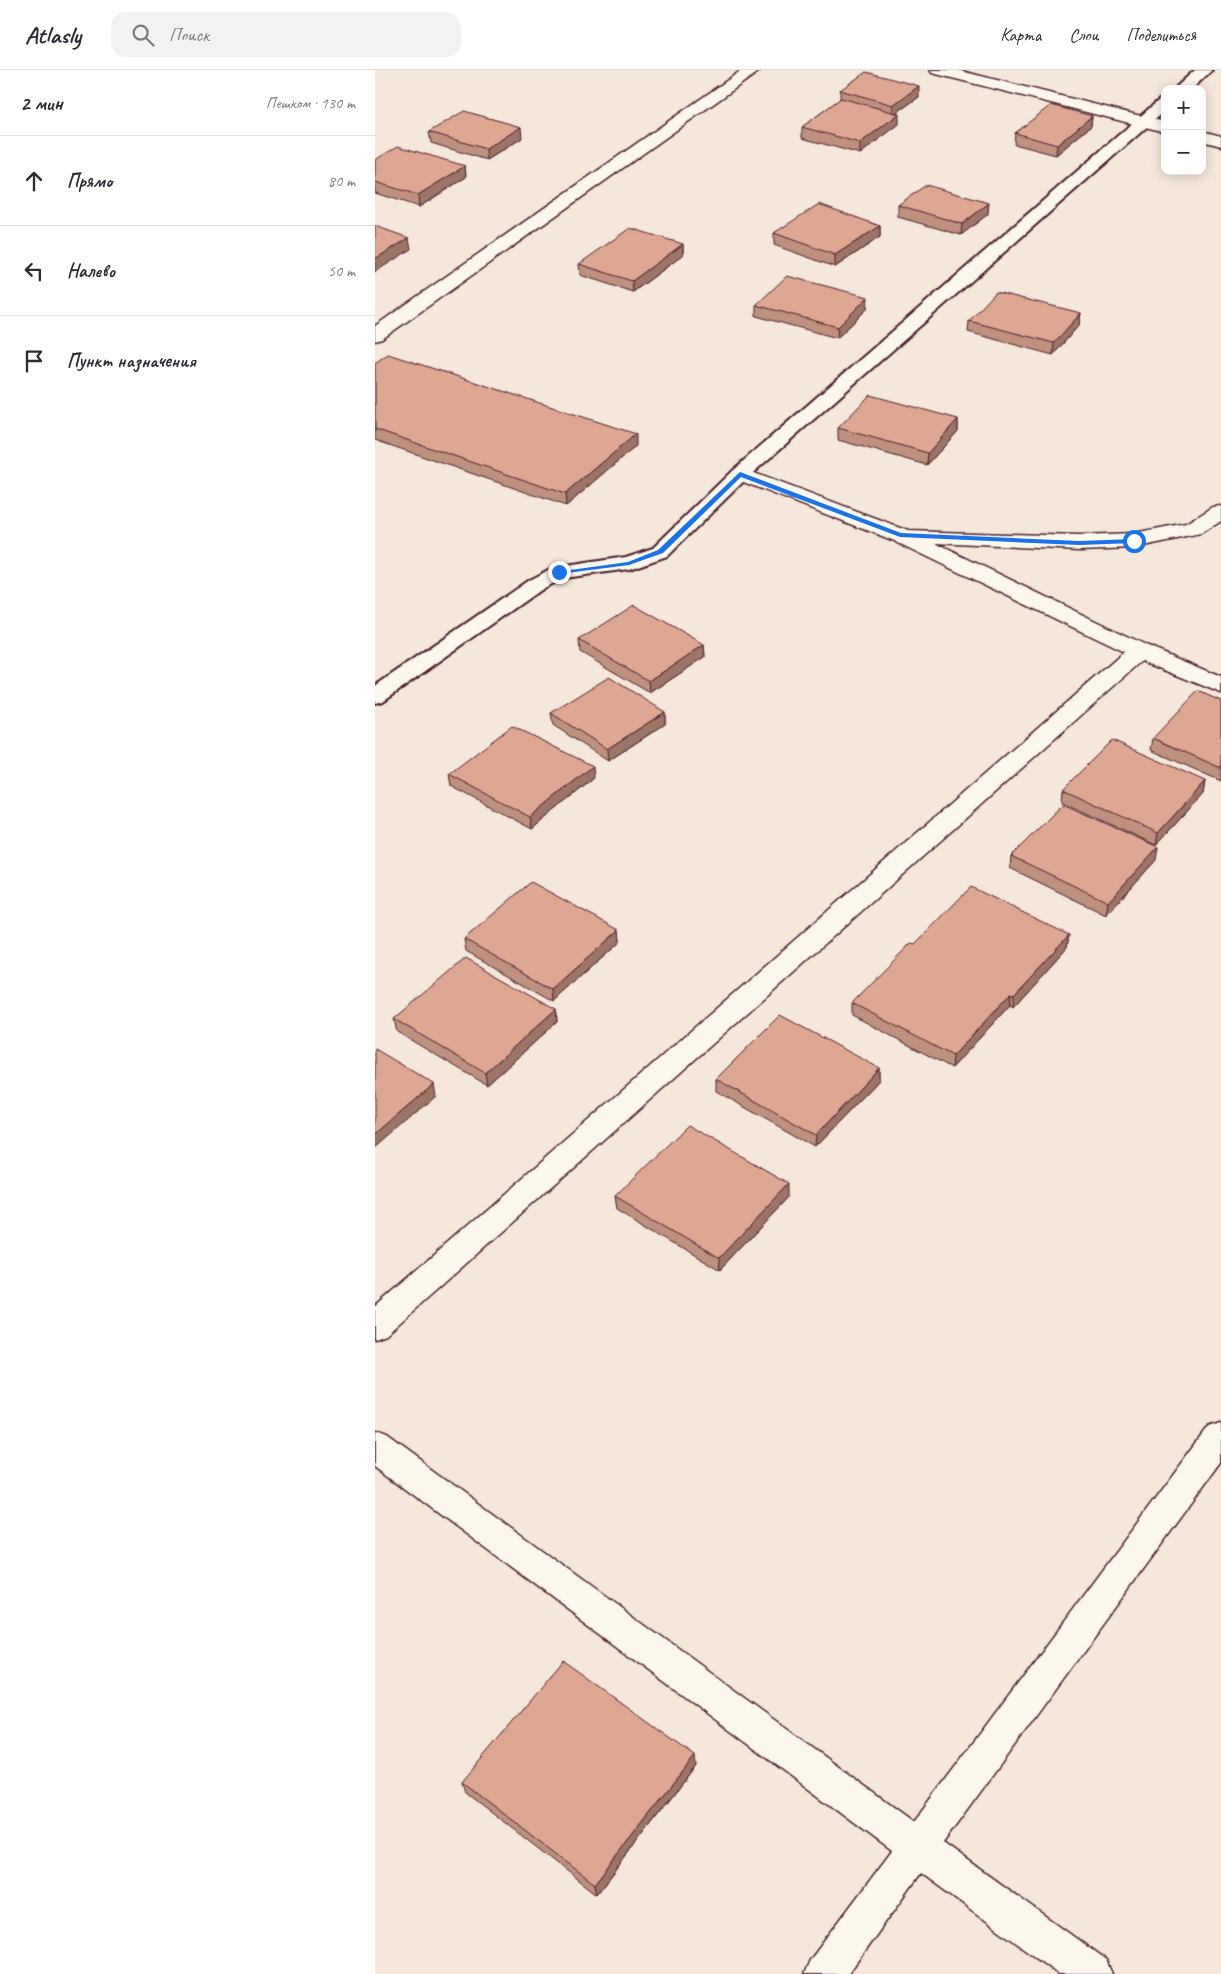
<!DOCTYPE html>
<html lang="ru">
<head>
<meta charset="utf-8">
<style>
  body { margin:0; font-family:Caveat,sans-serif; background:#f2f2f3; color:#2b2b33 }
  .controls { position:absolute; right:15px; top:15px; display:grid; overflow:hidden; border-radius:10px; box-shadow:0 2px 12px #0003 }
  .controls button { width:45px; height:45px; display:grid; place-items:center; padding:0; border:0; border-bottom:1px solid #e1e1e2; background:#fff; color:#2b2b33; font:25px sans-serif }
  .stop { position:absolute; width:15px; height:15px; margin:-11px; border:4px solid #1a73e8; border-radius:50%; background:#fff }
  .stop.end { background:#1a73e8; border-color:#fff; box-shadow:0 1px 5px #0008 }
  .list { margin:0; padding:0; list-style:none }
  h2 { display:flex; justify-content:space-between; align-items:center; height:65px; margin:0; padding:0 20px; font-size:21px }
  h2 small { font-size:16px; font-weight:400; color:#7c7c81 }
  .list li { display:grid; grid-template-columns:32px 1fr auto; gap:15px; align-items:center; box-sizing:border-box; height:90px; padding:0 20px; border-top:1px solid #e1e1e2 }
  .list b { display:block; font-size:19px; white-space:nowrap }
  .list em { font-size:16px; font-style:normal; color:#7c7c81 }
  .icon { flex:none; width:28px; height:28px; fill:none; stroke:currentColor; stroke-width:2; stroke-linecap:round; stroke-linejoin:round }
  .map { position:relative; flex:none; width:846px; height:1904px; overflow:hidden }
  header { display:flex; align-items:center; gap:30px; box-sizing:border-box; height:70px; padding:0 25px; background:#fff; border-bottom:1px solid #e1e1e2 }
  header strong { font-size:24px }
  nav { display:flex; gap:28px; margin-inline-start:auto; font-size:18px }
  .search { width:350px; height:45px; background:#f2f2f3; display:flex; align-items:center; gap:12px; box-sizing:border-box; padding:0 18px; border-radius:15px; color:#7c7c81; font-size:19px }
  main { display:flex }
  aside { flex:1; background:#fff }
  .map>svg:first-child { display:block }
</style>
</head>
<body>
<header>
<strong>Atlasly</strong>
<div class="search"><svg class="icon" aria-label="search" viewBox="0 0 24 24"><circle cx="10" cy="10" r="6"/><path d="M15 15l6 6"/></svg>Поиск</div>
<nav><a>Карта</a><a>Слои</a><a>Поделиться</a></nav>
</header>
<main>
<aside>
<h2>2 мин<small>Пешком · 130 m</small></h2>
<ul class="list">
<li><svg class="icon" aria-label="ahead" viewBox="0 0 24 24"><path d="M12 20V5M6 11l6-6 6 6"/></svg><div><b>Прямо</b></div><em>80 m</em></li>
<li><svg class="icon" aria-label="left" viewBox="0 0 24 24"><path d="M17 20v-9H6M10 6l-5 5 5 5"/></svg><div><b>Налево</b></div><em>50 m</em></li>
<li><svg class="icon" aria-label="arrive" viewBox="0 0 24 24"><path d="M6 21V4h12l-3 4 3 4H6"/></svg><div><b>Пункт назначения</b></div></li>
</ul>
</aside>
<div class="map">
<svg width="846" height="1904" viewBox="0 0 846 1904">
  <rect width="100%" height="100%" fill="#f5e7da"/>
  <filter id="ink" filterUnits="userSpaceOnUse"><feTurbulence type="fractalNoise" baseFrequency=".02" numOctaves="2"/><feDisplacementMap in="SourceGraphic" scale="10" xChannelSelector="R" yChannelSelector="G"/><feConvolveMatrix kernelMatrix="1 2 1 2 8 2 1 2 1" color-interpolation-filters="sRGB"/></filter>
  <g filter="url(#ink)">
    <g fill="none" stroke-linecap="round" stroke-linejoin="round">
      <!-- lane casing -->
      <g stroke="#4a1f2b" stroke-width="4">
        <path id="lane" d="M820 0H837L817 19H799Z
          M790 28V41L372 408 292 486 254 499 189 508 168 518 8 631 0 633V616L154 510 177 498 251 487 278 478 358 400 784 30Z"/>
      </g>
      <!-- street casing -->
      <g stroke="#4a1f2b" stroke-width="3">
        <path id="street" d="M367 0H386L7 269 0 271V256Z
          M555 0H582L790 52V62L557 3Z
          M827 61 846 66V76L827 71Z
          M365 398 533 461 704 466 759 464 811 454 838 437 846 436V451L826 464 759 478 704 480 560 473 772 576 846 607V623L767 591 11 1265 0 1269V1237L749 582 517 470 358 408 355 404 358 400Z
          M846 1353V1393L568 1773 731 1890 737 1904H684L546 1803 473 1904H429L435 1890 517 1781 0 1396V1363L12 1367 539 1752 834 1357Z"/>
      </g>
      <!-- lane -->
      <use href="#lane" fill="#fbf7ec" fill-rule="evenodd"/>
      <!-- street -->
      <use href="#street" fill="#fbf7ec" fill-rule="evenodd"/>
    </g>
    <!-- wall -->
    <path fill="#be907e" stroke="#4a1f2b" d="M465 20 544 27 521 43 524 54 485 84 427 68V57L465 29Z
      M717 46 716 56 681 85 639 74 640 63Z
      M54 62 147 68 112 90 56 73Z
      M0 90 90 96 91 107 44 137 0 123Z
      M523 135 613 144 586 165 523 147Z
      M505 156V167L460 197 399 175V163Z
      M308 174V185L258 222 205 205 204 194Z
      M381 235 492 239 462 268 381 246Z
      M706 243 704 255 678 285 593 262 594 251Z
      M0 293 261 376 191 436 0 370Z
      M583 349V361L552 395 463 370V358Z
      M204 570 329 575 330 587 275 623 205 582Z
      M846 631V711L776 680 778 668Z
      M290 642V654L233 691 178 655 176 643Z
      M74 704 219 708 157 759 76 716Z
      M830 711 828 724 781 775 687 732 688 719Z
      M636 786 781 790 731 845 635 798Z
      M244 860 245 872 179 931 91 881 89 869Z
      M694 865 692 877 638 937 635 935 577 998 477 945V933L540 874Z
      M181 939 182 952 112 1015 22 962 19 949Z
      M504 998V1010L440 1077 341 1021V1009Z
      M240 1126 414 1127 345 1200 242 1138Z
      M321 1696 222 1824 90 1722 87 1712Z"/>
    <!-- shaded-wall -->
    <path fill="#9b7566" stroke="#4a1f2b" d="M544 16V27L518 45V35Z
      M524 44V54L485 84V73Z
      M717 46 716 56 681 85 682 75Z
      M146 57 147 68 112 90 111 79Z
      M90 96 91 107 44 137 43 125Z
      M614 133 613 144 586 165 587 154Z
      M505 156V167L460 197V185Z
      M34 168 36 179 0 202V189Z
      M308 174V185L258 222 257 211Z
      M493 227 492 239 462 268 463 257Z
      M706 243 704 255 678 285 679 273Z
      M583 349V361L552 395 553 383Z
      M261 364V376L191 436 190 424Z
      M329 575 330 587 275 623 274 611Z
      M290 642V654L233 691 232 679Z
      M218 696 219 708 157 759 155 747Z
      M830 711 828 724 781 775 783 763Z
      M783 777 781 790 731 845 733 832Z
      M244 860 245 872 179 931 178 919Z
      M694 865 692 877 638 937 639 924Z
      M636 923 635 935 577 998 578 986Z
      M181 939 182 952 112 1015 110 1003Z
      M504 998V1010L440 1077 441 1065Z
      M59 1014 61 1026 0 1079V1065Z
      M414 1114V1127L345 1200 344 1188Z
      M320 1686 321 1696 222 1824 220 1814Z"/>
    <!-- building -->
    <path fill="#dda792" stroke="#4a1f2b" d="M491 2 544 16 518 35 465 20Z
      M466 28 524 44 485 73 427 57Z
      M676 35 717 46 682 75 640 63Z
      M89 41 146 57 111 79 54 62Z
      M23 76 90 96 43 125 0 112V90Z
      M551 115 614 133 587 154 523 135Z
      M444 134 505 156 460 185 399 163Z
      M0 156 34 168 0 189Z
      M255 158 308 174 257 211 204 194Z
      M412 206 493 227 463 257 381 235Z
      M621 222 706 243 679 273 594 251Z
      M13 284 261 364 190 424 0 359V293Z
      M495 325 583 349 553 383 463 358Z
      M259 535 329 575 274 611 204 570Z
      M234 607 290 642 232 679 176 643Z
      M823 621 846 631V698L778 668Z
      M137 656 218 696 155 747 74 704Z
      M737 670 830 711 783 763 688 719Z
      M688 734 783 777 733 832 636 786Z
      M156 812 244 860 178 919 89 869Z
      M596 817 694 865 639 924 636 923 578 986 477 933 536 873 540 874Z
      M91 888 181 939 110 1003 19 949Z
      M405 945 504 998 441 1065 341 1009Z
      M0 979 59 1014 0 1065Z
      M312 1055 414 1114 344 1188 240 1126Z
      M188 1591 320 1686 220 1814 87 1712Z"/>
  </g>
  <!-- route -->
  <path fill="#1a73e8" d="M365 402 526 463 704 471 759 469 762 471 759 473 704 475 525 467 366 407 288 483 254 495 184 504 181 502 253 492 283 480Z"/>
</svg>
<div class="controls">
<button>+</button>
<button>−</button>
</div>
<div class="stop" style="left:759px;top:471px"></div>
<div class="stop end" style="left:184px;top:502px"></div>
</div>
</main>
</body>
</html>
